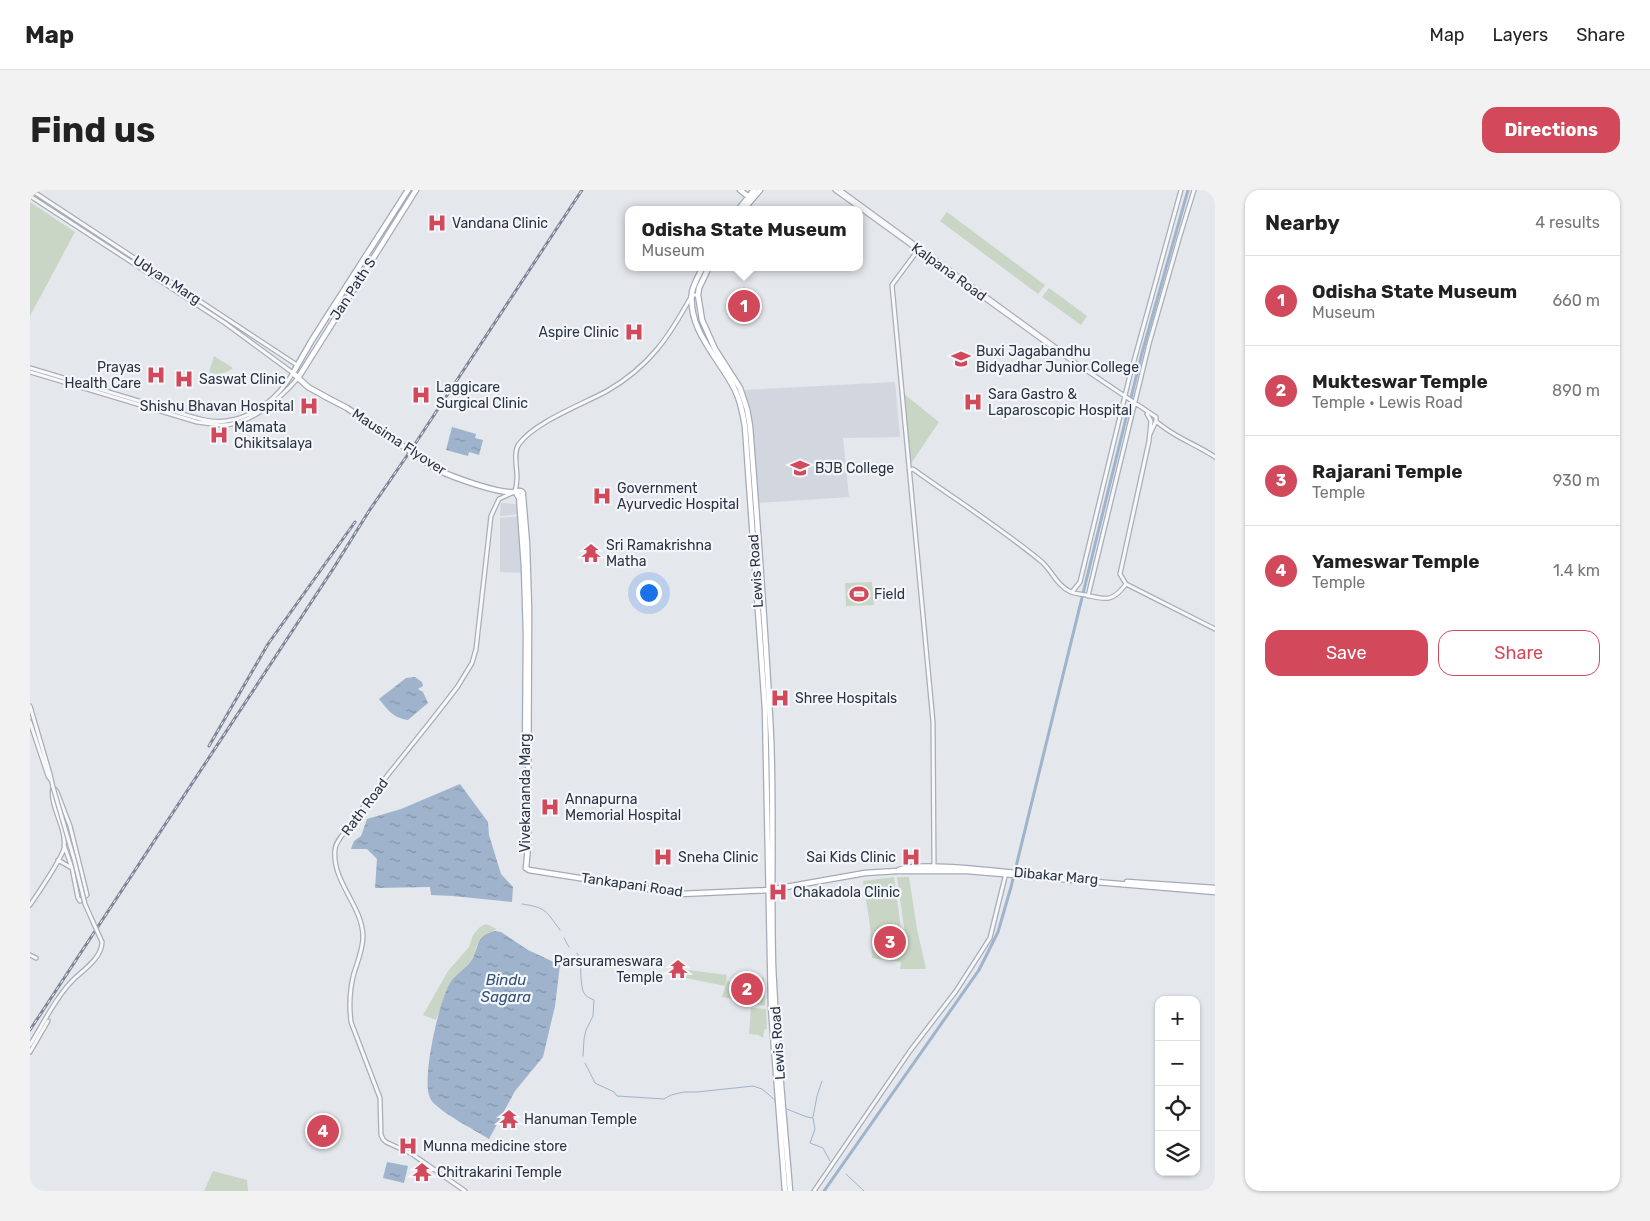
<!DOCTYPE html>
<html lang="en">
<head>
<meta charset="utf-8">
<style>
  body { margin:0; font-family:Rubik,sans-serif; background:#f2f2f2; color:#222 }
  .controls { position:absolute; right:15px; bottom:15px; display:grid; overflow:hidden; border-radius:10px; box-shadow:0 1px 4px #0004 }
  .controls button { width:45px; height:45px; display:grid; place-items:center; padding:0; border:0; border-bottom:1px solid #e0e0e0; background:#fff; color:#222; font:25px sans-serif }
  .you { position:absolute; left:618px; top:402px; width:18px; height:18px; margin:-12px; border:4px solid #fff; border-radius:50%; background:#1a73e8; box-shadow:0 0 0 8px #1a73e833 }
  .badge { display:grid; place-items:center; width:32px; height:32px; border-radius:50%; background:#d1495b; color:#fff; font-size:16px; font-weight:700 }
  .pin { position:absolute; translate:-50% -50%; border:2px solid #fff; box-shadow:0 1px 5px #0006 }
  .popup { position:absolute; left:595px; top:16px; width:238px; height:65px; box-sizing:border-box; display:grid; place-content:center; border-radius:10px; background:#fff; filter:drop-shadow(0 1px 4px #0005); font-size:16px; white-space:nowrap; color:#767676 }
  .popup b { font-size:19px; color:#222 }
  .popup::after { content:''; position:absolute; left:50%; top:100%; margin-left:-10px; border:10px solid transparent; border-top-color:#fff }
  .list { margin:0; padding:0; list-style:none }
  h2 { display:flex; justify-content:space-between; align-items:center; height:65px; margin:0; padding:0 20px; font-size:21px }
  h2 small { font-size:16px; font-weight:400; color:#767676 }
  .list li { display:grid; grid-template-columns:32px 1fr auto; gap:15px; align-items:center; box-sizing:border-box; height:90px; padding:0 20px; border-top:1px solid #e0e0e0 }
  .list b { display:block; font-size:19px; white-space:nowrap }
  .list p { margin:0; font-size:16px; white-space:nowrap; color:#767676 }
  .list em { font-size:16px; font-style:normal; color:#767676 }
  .actions { display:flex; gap:10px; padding:15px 20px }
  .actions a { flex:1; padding:11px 0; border:1px solid #d1495b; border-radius:15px; text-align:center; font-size:18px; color:#d1495b }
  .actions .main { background:#d1495b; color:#fff }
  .icon { flex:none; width:28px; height:28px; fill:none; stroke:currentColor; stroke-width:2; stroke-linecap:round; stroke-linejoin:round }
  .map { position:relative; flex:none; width:1185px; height:1001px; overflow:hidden; border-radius:15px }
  header { display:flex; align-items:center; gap:30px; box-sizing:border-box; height:70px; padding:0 25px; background:#fff; border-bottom:1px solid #e0e0e0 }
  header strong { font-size:24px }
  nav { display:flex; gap:28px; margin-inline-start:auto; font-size:18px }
  .intro { display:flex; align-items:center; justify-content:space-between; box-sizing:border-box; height:120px; padding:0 30px }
  h1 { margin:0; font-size:35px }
  .button { padding:12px 22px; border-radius:15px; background:#d1495b; color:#fff; font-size:18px; font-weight:700 }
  main { display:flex; gap:30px; padding:0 30px }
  aside { flex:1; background:#fff; border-radius:15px; box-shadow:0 1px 4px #0004 }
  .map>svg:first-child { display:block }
</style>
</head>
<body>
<header>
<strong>Map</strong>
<nav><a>Map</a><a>Layers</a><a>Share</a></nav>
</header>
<div class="intro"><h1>Find us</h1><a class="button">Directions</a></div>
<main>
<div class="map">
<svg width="1185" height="1001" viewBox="0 0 1185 1001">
  <defs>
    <pattern id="water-ripples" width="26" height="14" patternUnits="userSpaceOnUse" patternTransform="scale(1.25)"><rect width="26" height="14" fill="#9fb4cc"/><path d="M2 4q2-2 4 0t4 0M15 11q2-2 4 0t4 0" fill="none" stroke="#8293a7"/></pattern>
  </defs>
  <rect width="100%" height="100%" fill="#e4e7ec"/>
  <!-- built -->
  <path fill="#d2d6de" d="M865 192 870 247 813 248 819 307 727 313 720 223 714 200Z
    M471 313 488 314 489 324 470 326Z
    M490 326 493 383 470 382V328Z"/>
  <!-- green -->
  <path fill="#c9d6c5" d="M0 12 45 42 0 126Z
    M917 22 1015 95 1008 104 910 31Z
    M1019 98 1057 126 1051 135 1012 107Z
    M184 166 203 178C196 184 187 185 179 182Z
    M874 204 909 232 880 275Z
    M842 392 844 415 816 416 815 393Z
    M864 687 872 747 853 748V759L877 758 867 687H879L887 739 896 779H870L871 772 842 768 840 735 833 691Z
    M456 734 467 739 453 747 446 757 445 763 440 772 420 793 406 830 393 825 418 781 439 757 443 745 450 737Z
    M658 780 697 785 695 796 656 788Z
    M729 787 734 788 735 816 723 814Z
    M697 791 705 793 702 802 704 805 703 809 692 807Z
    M721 818 736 819 737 839 734 840 733 848 728 845 719 844Z
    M183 981 217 990 218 1001H174Z"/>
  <!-- water -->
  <path fill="url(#water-ripples)" d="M422 237 446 244 445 248 453 250 449 265 439 262 438 266 416 260Z
    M385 487 392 492 393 496 388 499 393 502 398 513 378 530C362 527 359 521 349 509L376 488Z
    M430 594 458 632 459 645 471 684 483 697 482 712 423 706 401 705 400 697 345 698 347 669 337 659H321L324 651 331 646 337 629 371 619Z
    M465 741 471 742 498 760 530 775 525 816 513 867 485 901 459 949C447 941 405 920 400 908 391 890 409 811 420 793 425 785 435 779 441 771 450 758 444 746 465 741Z
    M357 972 378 976 374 993 353 988Z"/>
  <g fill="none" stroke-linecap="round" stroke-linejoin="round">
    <!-- stream -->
    <path stroke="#9fb4cc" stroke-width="1" d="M492 714C517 718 515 720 530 740
      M534 748 539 757
      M547 763 551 771C550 775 551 800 554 803 556 807 560 808 564 810L563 826 556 840 554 849 553 866
      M555 873 565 893 584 902 587 906 634 909 641 905 654 902H667L723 896 732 899 745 910 746 916
      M754 918 777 927 783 928 785 939 780 953 793 958 800 971
      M783 927 787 906 792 891
      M816 984 834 1001"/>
    <!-- canal -->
    <path stroke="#9fb4cc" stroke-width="3" d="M794 1001 949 780 968 742 981 697 1112 163 1158 0"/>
    <!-- minor casing -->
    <g stroke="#a9aeb7" stroke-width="5.5">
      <path id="minor" d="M1 0 267 175
        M805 0 1029 162 1126 227V231L1120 244
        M810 0 1032 162
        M0 6 195 133 263 183C248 208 225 227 196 231 176 234 152 223 133 218 88 205 44 191 0 178
        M888 60 862 95 903 532 904 677
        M0 182 167 232C176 233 185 235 194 235 221 234 251 208 268 188
        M1117 224 1121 231 1119 251 1090 384 1096 394 1185 439
        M1126 231C1143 247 1166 254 1185 267
        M880 280 883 279C926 310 971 338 1012 372 1022 381 1027 396 1041 402 1046 404 1051 404 1056 405 1076 410 1083 412 1096 394
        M485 302C486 298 487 292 487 287 487 277 483 262 489 254 505 232 553 214 577 201 620 176 639 147 662 105H668
        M1042 402 1050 392 1099 189 1151 0
        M1058 406 1119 154 1149 49 1164 0
        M0 516 20 584 23 597 27 602 40 636 57 705 50 711 48 708 42 678 34 655
        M0 532 18 586 21 590
        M28 670 40 677
        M0 715C7 705 32 668 34 658 37 637 19 617 23 597
        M0 765 6 768
        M0 855C13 834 27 805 45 788 55 779 72 767 72 752
        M0 862 18 831
        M435 1001 382 964 356 952 353 949 351 945 350 908 321 832C319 816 320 798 324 783 328 771 333 759 333 746 332 715 302 692 305 660 305 652 315 642 320 635 354 587 393 543 428 496L442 473 446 459 461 326 469 309 482 303
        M784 1001 880 861 926 801 960 748 976 683"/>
    </g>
    <!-- major casing -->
    <g stroke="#a3abb8" stroke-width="7">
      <path id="major" d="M710 0 720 8
        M708 20 724 0
        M713 20 730 0
        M673 77C669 85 664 93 662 102 657 140 690 169 705 200 711 212 713 224 715 237L735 519 741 818 755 1001
        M679 77 669 98 668 105 672 130 685 159 710 198 717 219 720 236C728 340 736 443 741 547 744 623 741 699 743 774 746 850 754 925 760 1001
        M268 188 386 0
        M296 207 278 197 263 183 282 150 378 0
        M406 279C420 286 475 307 488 301
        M487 304a3 3 0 1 1 6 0a3 3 0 1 1-6 0Z
        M489 306 494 377 496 444 495 574
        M493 306 497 354 499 419 498 657 496 678
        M496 678 499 680 650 704 739 700 835 683 867 681H937L1185 702
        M867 681C883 670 973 682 995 684
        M1097 692 1185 698"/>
    </g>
    <!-- minor -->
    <use href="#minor" stroke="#f7f8fa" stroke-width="3"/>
    <!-- major -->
    <use href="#major" stroke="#fff" stroke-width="4.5"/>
    <!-- rail casing -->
    <g stroke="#7d8696" stroke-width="3">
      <path id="rail" d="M179 556 238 454 325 332
        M0 840 303 379 339 321 383 257 552 0"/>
    </g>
    <!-- rail -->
    <use href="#rail" stroke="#f4f6f9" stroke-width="1" stroke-dasharray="4" stroke-linecap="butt"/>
    <!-- minor-bridge casing -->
    <g stroke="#a9aeb7" stroke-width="5.5" stroke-linecap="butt">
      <path id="minor-bridge" d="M23 597 44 669 55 714 72 752"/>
    </g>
    <!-- major-bridge casing -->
    <g stroke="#a3abb8" stroke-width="7" stroke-linecap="butt">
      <path id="major-bridge" d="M296 207 317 218 406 279"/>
    </g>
    <!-- minor-bridge -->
    <use href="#minor-bridge" stroke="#f7f8fa" stroke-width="3"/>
    <!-- major-bridge -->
    <use href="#major-bridge" stroke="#fff" stroke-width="4.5"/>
  </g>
  <!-- icons -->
  <defs>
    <g id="hospital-bare" transform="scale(1.5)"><path d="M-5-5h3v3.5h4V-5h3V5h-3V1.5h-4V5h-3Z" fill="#d1495b" stroke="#f4f6f9" stroke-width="2.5" paint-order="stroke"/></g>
    <g id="university-bare" transform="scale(1.5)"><path d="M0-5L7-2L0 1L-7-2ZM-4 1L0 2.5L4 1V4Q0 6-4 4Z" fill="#d1495b" stroke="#f4f6f9" stroke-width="2.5" paint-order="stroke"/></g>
    <g id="temple-bare" transform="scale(1.5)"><path d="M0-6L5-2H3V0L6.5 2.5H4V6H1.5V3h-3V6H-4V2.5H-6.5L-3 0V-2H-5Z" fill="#d1495b" stroke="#f4f6f9" stroke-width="2.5" paint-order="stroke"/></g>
    <g id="stadium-bare" transform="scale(1.5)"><path d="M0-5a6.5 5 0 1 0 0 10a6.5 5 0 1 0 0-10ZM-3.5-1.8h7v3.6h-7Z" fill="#d1495b" stroke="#f4f6f9" stroke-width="2.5" paint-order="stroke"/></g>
  </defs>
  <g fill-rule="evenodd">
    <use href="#hospital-bare" x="407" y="33"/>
    <use href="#hospital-bare" x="604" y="142"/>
    <use href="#university-bare" x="931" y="169"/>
    <use href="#hospital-bare" x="126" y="185"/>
    <use href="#hospital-bare" x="154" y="189"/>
    <use href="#hospital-bare" x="391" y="205"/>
    <use href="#hospital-bare" x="943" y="212"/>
    <use href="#hospital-bare" x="279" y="216"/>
    <use href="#hospital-bare" x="189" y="245"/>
    <use href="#university-bare" x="770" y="278"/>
    <use href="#hospital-bare" x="572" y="306"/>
    <use href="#temple-bare" x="561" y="363"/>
    <use href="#stadium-bare" x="829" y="404"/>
    <use href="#hospital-bare" x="750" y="508"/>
    <use href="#hospital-bare" x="520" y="617"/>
    <use href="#hospital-bare" x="633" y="667"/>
    <use href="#hospital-bare" x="881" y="667"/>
    <use href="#hospital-bare" x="748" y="702"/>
    <use href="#temple-bare" x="648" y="779"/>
    <use href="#temple-bare" x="479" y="929"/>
    <use href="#hospital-bare" x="378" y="956"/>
    <use href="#temple-bare" x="392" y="982"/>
  </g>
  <g text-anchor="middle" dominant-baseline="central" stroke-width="4.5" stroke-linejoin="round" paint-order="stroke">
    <!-- poi labels -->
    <g font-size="14" fill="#2b3445" stroke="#f4f6f9" text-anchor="start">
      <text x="422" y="33">Vandana Clinic</text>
      <text x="589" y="142" text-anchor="end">Aspire Clinic</text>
      <text x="946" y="161">Buxi Jagabandhu<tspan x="946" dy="16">Bidyadhar Junior College</tspan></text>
      <text x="111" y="177" text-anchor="end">Prayas<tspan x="111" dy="16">Health Care</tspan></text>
      <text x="169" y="189">Saswat Clinic</text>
      <text x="406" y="197">Laggicare<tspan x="406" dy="16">Surgical Clinic</tspan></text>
      <text x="958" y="204">Sara Gastro &amp;<tspan x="958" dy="16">Laparoscopic Hospital</tspan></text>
      <text x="264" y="216" text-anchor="end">Shishu Bhavan Hospital</text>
      <text x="204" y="237">Mamata<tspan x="204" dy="16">Chikitsalaya</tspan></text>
      <text x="785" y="278">BJB College</text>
      <text x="587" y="298">Government<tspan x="587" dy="16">Ayurvedic Hospital</tspan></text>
      <text x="576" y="355">Sri Ramakrishna<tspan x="576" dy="16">Matha</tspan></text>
      <text x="844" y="404">Field</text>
      <text x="765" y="508">Shree Hospitals</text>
      <text x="535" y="609">Annapurna<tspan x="535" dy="16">Memorial Hospital</tspan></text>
      <text x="648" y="667">Sneha Clinic</text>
      <text x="866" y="667" text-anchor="end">Sai Kids Clinic</text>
      <text x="763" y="702">Chakadola Clinic</text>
      <text x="633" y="771" text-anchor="end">Parsurameswara<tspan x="633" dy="16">Temple</tspan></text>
      <text x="494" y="929">Hanuman Temple</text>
      <text x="393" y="956">Munna medicine store</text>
      <text x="407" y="982">Chitrakarini Temple</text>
    </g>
    <!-- street labels -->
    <g font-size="14" fill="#2b3445" stroke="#f4f6f9">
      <text transform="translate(919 82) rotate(36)">Kalpana Road</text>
      <text transform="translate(137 90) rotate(33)">Udyan Marg</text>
      <text transform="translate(323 99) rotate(-57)">Jan Path S</text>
      <text transform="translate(369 252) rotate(33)">Mausima Flyover</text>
      <text transform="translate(726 381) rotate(-94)">Lewis Road</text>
      <text transform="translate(495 603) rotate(-90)">Vivekananda Marg</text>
      <text transform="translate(335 617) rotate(-53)">Rath Road</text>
      <text transform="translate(1026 686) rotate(5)">Dibakar Marg</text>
      <text transform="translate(602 695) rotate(8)">Tankapani Road</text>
      <text transform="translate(748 853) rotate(-94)">Lewis Road</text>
    </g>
    <!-- water labels -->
    <g font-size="15" font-style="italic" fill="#34527a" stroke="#f4f6f9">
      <text x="476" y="790">Bindu<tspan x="476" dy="17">Sagara</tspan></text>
    </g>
  </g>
</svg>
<div class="controls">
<button>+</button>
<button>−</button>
<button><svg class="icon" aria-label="locate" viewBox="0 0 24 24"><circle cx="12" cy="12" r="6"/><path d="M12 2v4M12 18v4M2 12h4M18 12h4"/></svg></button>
<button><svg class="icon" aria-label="layers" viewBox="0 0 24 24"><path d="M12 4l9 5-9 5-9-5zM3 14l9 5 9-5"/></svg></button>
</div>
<div class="you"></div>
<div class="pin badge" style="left:714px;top:116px">1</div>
<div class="popup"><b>Odisha State Museum</b>Museum</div>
<div class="pin badge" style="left:717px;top:799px">2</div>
<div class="pin badge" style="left:860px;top:752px">3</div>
<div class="pin badge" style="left:293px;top:941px">4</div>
</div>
<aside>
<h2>Nearby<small>4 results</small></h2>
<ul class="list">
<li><span class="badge">1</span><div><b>Odisha State Museum</b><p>Museum</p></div><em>660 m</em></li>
<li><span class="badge">2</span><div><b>Mukteswar Temple</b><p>Temple · Lewis Road</p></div><em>890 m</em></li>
<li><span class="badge">3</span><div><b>Rajarani Temple</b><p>Temple</p></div><em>930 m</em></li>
<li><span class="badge">4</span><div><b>Yameswar Temple</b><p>Temple</p></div><em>1.4 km</em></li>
</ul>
<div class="actions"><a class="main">Save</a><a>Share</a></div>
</aside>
</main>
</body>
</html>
